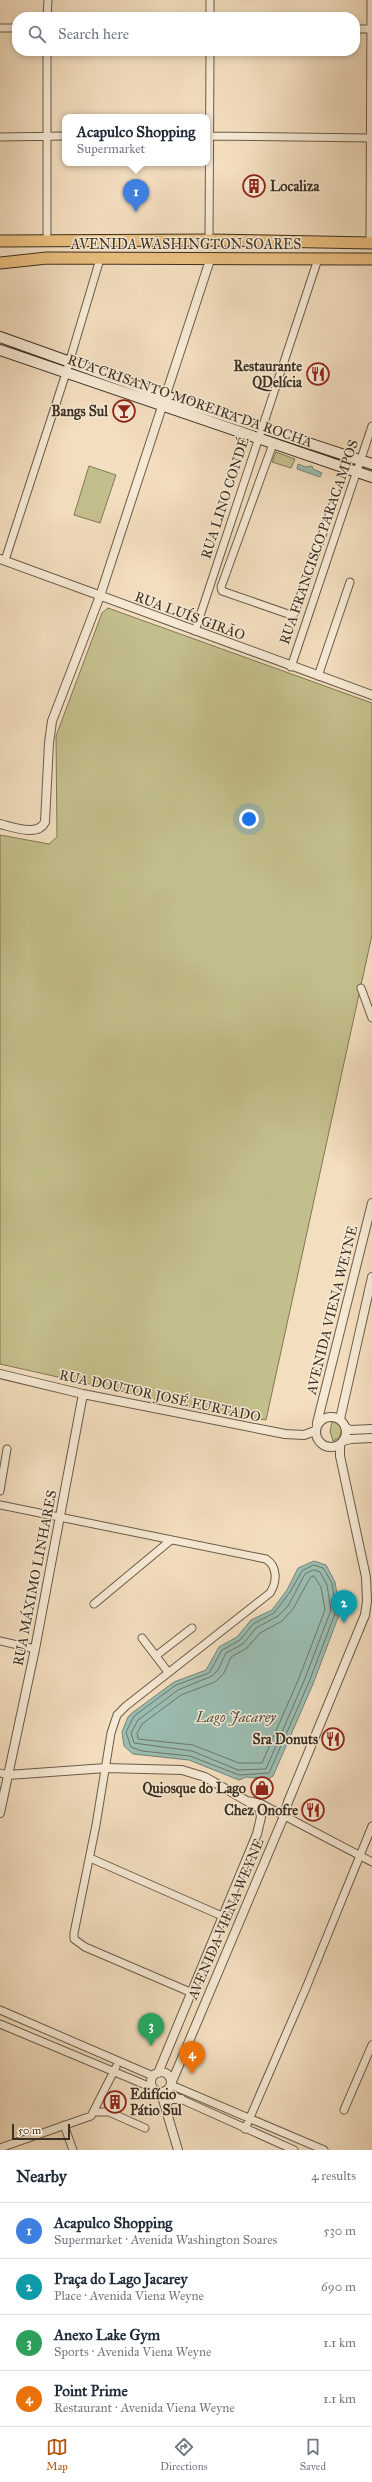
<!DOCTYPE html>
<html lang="en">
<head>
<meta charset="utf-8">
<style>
  body { margin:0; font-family:"IM FELL Great Primer",serif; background:#f6f6f7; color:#1f2937 }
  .scale { position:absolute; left:12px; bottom:10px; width:58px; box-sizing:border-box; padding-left:4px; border:2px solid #3c3022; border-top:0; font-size:11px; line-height:14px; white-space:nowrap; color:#3c3022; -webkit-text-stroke:3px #f7ead5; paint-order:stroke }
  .you { position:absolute; left:249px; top:819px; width:14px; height:14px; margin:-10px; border:3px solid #fff; border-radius:50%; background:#1a73e8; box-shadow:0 0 0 6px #1a73e833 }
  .badge { display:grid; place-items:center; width:26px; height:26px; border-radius:50%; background:#b45309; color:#fff; font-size:13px; font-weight:700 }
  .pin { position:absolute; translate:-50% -33px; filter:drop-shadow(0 1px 2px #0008) }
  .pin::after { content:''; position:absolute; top:21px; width:14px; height:12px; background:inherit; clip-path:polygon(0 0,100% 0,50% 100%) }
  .popup { position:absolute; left:62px; top:114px; width:148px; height:52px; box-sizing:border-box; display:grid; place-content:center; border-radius:8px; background:#fff; filter:drop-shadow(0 1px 3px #0005); font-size:13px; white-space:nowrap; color:#747a83 }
  .popup b { font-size:15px; color:#1f2937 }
  .popup::after { content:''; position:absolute; left:50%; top:100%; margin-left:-8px; border:8px solid transparent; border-top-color:#fff }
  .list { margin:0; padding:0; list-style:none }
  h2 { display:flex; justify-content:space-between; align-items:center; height:52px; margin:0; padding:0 16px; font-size:17px }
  h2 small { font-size:13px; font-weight:400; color:#747a83 }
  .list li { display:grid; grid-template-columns:26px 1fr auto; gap:12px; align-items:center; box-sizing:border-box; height:56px; padding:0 16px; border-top:1px solid #e0e1e3 }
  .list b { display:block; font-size:15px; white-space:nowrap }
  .list p { margin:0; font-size:13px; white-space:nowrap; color:#747a83 }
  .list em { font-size:13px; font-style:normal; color:#747a83 }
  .icon { flex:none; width:22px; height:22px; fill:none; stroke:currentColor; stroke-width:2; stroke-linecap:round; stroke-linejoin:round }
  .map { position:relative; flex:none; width:372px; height:2150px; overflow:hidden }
  .search { position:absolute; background:#fff; box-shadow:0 2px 6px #0003; left:12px; right:12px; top:12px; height:44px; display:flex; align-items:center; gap:10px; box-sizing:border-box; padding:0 14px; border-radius:16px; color:#747a83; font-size:15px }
  .sheet { height:276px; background:#fff }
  nav { display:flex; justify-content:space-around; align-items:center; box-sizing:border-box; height:56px; border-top:1px solid #e0e1e3; background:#fff; font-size:11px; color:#747a83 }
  nav a { display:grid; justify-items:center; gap:2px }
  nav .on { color:#b45309 }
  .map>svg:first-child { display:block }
</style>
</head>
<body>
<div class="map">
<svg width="372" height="2150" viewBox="0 0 372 2150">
  <rect width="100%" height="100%" fill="#f3debf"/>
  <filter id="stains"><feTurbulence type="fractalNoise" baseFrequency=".005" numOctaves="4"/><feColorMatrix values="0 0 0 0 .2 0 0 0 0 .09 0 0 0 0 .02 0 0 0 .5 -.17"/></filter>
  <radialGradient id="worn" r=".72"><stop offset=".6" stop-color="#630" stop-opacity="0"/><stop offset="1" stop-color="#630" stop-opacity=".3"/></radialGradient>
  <!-- green -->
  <path fill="#c3bf8c" stroke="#807857" d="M276 452 295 459 291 468 272 462Z
    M89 466 116 475 100 523 74 515Z
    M108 608 372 703V935L266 1420 209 1411 0 1364V835L49 844 57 837 56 736 102 613Z
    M332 1421 338 1424 342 1429 339 1438 333 1441 330 1432Z"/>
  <!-- water -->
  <path fill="#9bbcb0" stroke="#758477" d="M298 464 306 467 312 466 313 469 322 473 320 477 297 469Z
    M314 1561 326 1565 335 1582 340 1612 313 1684 273 1776 268 1779 246 1777 239 1780 189 1760 133 1754 124 1746 122 1732 128 1717 132 1713 174 1682 206 1670 219 1647 237 1637 251 1620 272 1610 287 1590 298 1568Z"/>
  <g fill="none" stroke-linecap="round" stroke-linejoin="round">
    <!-- shore -->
    <path stroke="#6c7669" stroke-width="1" d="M314 1565 323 1568 332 1583 336 1611 309 1682 269 1773 239 1775 190 1756 142 1751 131 1747 126 1732 134 1716 176 1685 209 1673 222 1650 240 1640 253 1624 274 1613 290 1592 302 1571Z
      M314 1570 320 1572 327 1585 331 1610 304 1681 266 1769 238 1770 192 1751 134 1743 131 1733 138 1720 178 1690 212 1676 218 1670 226 1653 243 1644 256 1628 278 1616 288 1606 305 1574Z
      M314 1576 321 1587 325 1610 299 1678 262 1763H239L193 1745 138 1739 137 1733 142 1724 181 1695 215 1682 224 1673 231 1657 247 1648 260 1633 282 1621 293 1609 310 1578Z"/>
    <!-- minor casing -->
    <g stroke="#6a5c49" stroke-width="9">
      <path id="minor" d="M47 17 48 0
        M210 17V0
        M0 28H17
        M355 29H372
        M207 136 372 138
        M0 137 65 136
        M209 240 210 51
        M47 242V51
        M370 243 371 0
        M273 444 221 587 222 591 291 615 294 614 335 499
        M5 560 66 373 100 259
        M195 631 318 259
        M291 667 372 426
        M318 676 350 582
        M361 988 372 1018
        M0 1491 7 1449
        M0 1505 266 1559C278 1567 277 1582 270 1593L126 1706 117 1715 111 1733 96 1825 74 1933V1939L85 1947 190 1992
        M94 1604 171 1540
        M142 1638 168 1672
        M0 1641 35 1649
        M157 1655 192 1628
        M0 1773 8 1775
        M250 1801 260 1803 372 1862
        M90 1858 222 1916
        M0 2010 153 2076
        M0 2024 153 2088
        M171 2085 324 2150
        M165 2092 294 2150
        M344 2110 372 2045
        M95 2112H109L145 2128
        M64 2125 73 2150
        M245 2129 306 1988 372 1826
        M0 2148 91 2116 116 2067"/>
    </g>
    <!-- tertiary casing -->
    <g stroke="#6a5c49" stroke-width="10">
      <path id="tertiary" d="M0 559 372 695
        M0 824C13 827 38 837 45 822L49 743 52 721 100 596 211 257
        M0 1374 83 1394 285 1434 304 1435 315 1431
        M316 1432a15 15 0 1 1 30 0a15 15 0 1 1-30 0Z
        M340 1419 372 1277
        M317 1423 372 1203
        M345 1427 350 1430 372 1429
        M343 1441 351 1439 372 1438
        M8 1775 106 1768 182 1770 205 1777 259 1808 261 1817 257 1834 158 2073
        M0 1813 35 1649 83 1394
        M151 2082a10 10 0 1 1 20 0a10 10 0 1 1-20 0Z
        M171 2084 284 1816 288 1802 365 1615 367 1601 366 1577 340 1456V1444
        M161 2093 178 2150
        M165 2107 170 2099H181"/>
    </g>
    <!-- secondary casing -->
    <g stroke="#3c3022" stroke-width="12">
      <path id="secondary" d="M0 337 165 396 372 464
        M0 350 372 477"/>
    </g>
    <!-- trunk casing -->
    <g stroke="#3c3022" stroke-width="13">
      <path id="trunk" d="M0 241 209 240 372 243
        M0 263 47 258 372 259"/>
    </g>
    <!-- minor -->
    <use href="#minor" stroke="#f7ead5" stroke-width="7"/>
    <!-- tertiary -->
    <use href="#tertiary" stroke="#f7ead5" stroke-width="8"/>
    <!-- secondary -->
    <use href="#secondary" stroke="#f7ead5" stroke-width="10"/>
    <!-- trunk -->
    <use href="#trunk" stroke="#eabf80" stroke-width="11"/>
  </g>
  <!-- icons -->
  <defs>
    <g id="building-ring" transform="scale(1.15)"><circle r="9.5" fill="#f7ead5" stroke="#8f2418" stroke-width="1.5"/><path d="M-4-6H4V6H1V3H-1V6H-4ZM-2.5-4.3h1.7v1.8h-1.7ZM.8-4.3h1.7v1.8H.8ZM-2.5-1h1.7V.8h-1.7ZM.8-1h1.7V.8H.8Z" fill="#8f2418"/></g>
    <g id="restaurant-ring" transform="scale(1.15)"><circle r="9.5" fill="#f7ead5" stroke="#8f2418" stroke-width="1.5"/><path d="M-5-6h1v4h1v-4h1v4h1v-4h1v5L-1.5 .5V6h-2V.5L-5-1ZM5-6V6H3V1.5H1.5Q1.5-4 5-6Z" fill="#8f2418"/></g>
    <g id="bar-ring" transform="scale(1.15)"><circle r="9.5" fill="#f7ead5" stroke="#8f2418" stroke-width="1.5"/><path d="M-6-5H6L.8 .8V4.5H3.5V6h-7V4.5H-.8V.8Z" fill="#8f2418"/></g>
    <g id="shop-ring" transform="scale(1.15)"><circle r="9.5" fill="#f7ead5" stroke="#8f2418" stroke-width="1.5"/><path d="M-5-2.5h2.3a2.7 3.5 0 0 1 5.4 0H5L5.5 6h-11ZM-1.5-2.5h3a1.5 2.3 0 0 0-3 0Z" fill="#8f2418"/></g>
  </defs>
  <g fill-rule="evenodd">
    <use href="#building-ring" x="254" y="186"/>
    <use href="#restaurant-ring" x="318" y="374"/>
    <use href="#bar-ring" x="124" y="411"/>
    <use href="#restaurant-ring" x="333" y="1739"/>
    <use href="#shop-ring" x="262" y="1788"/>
    <use href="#restaurant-ring" x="313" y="1810"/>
    <use href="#building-ring" x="115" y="2102"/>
  </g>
  <g text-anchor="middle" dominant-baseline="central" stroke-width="3" stroke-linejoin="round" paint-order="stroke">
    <!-- poi labels -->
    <g font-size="14" font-weight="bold" fill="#3c3022" stroke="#f7ead5" text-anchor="end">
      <text x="270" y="186" text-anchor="start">Localiza</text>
      <text x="302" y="366">Restaurante<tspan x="302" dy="16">QDelícia</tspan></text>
      <text x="108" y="411">Bangs Sul</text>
      <text x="318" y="1739">Sra Donuts</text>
      <text x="246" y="1788">Quiosque do Lago</text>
      <text x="298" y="1810">Chez Onofre</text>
      <text x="130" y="2094" text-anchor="start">Edifício<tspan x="130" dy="16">Pátio Sul</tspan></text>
    </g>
    <!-- street labels -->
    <g font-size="14" fill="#3c3022" stroke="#f7ead5">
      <text x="186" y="244">AVENIDA WASHINGTON SOARES</text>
      <text transform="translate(190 401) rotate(19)">RUA CRISANTO MOREIRA DA ROCHA</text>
      <text transform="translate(225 498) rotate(-72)">RUA LINO CONDÉ</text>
      <text transform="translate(319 542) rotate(-71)">RUA FRANCISCO PARACAMPOS</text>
      <text transform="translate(190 616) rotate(20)">RUA LUÍS GIRÃO</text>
      <text transform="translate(332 1310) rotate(-76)">AVENIDA VIENA WEYNE</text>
      <text transform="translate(160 1396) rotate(12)">RUA DOUTOR JOSÉ FURTADO</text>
      <text transform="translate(35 1578) rotate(-79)">RUA MÁXIMO LINHARES</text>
      <text transform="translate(226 1919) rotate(-67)">AVENIDA VIENA WEYNE</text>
    </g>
    <!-- water labels -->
    <g font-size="15" font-style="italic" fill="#545346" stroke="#f7ead5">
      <text x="236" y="1717">Lago Jacarey</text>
    </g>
  </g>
  <rect width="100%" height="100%" filter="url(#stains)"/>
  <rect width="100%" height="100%" fill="url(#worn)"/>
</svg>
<div class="scale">50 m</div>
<div class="you"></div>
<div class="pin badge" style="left:136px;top:212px;background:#3f7fe0">1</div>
<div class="popup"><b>Acapulco Shopping</b>Supermarket</div>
<div class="pin badge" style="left:344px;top:1623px;background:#0f9aa8">2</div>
<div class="pin badge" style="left:151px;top:2046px;background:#2e9e5b">3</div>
<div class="pin badge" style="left:192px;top:2074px;background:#e8710a">4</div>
<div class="search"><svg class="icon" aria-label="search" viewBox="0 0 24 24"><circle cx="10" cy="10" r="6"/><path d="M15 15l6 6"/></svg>Search here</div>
</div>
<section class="sheet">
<h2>Nearby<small>4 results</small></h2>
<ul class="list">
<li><span class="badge" style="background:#3f7fe0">1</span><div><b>Acapulco Shopping</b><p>Supermarket · Avenida Washington Soares</p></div><em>530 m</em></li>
<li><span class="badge" style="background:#0f9aa8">2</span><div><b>Praça do Lago Jacarey</b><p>Place · Avenida Viena Weyne</p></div><em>690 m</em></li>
<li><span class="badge" style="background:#2e9e5b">3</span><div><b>Anexo Lake Gym</b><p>Sports · Avenida Viena Weyne</p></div><em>1.1 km</em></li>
<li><span class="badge" style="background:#e8710a">4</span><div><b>Point Prime</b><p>Restaurant · Avenida Viena Weyne</p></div><em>1.1 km</em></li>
</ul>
</section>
<nav>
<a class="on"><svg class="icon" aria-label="map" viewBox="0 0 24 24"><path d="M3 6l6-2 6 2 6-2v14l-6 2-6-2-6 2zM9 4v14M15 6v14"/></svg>Map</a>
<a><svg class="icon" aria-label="directions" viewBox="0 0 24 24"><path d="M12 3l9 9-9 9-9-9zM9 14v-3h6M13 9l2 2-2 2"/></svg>Directions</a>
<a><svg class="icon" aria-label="saved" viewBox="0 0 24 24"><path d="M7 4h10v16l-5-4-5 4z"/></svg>Saved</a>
</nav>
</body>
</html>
